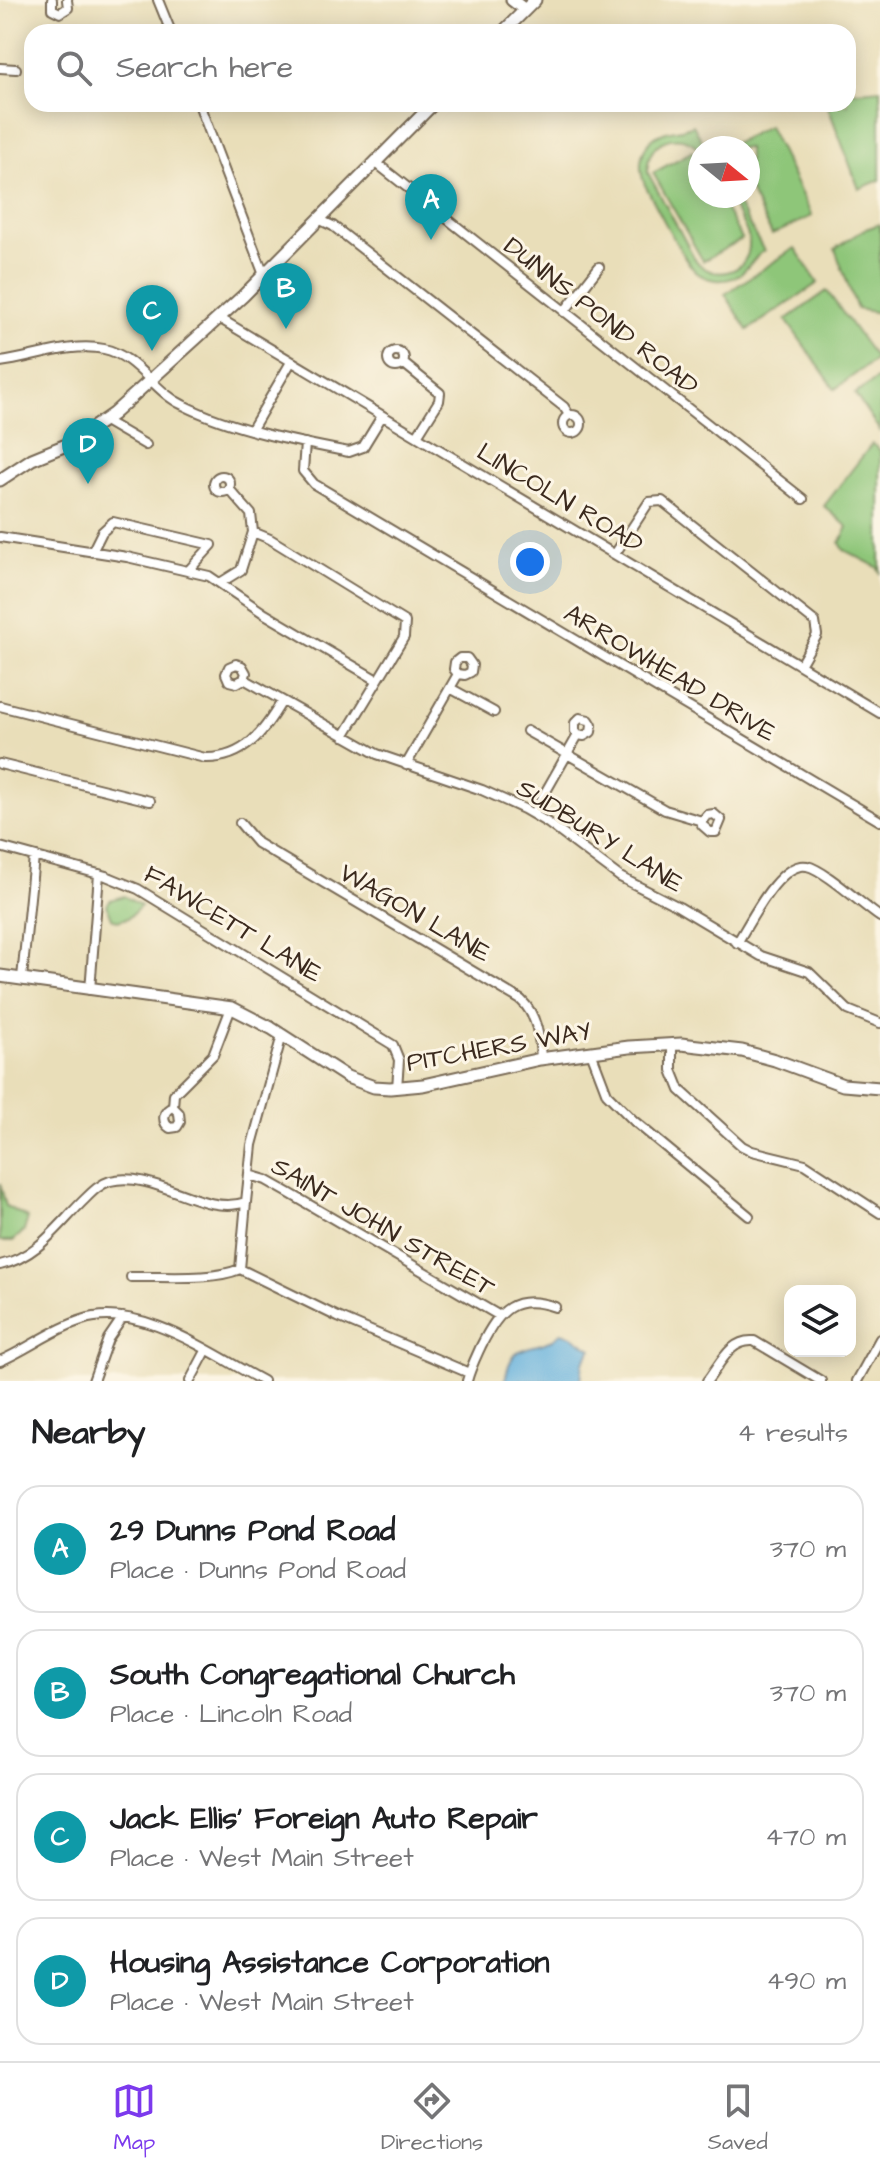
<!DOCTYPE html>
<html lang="en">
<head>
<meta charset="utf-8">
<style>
  body { margin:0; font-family:"Architects Daughter",sans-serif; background:#f6f6f6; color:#202124 }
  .controls { position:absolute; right:24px; bottom:24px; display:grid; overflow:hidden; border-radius:16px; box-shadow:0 4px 20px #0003 }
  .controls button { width:72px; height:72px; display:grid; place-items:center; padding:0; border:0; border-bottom:2px solid #e0e0e0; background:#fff; color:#202124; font:40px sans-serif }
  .compass { position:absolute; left:688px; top:136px; width:72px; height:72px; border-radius:50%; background:#fff; box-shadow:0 4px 20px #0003; rotate:108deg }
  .you { position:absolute; left:530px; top:562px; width:28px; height:28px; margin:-20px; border:6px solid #fff; border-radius:50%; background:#1a73e8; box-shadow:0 0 0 12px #1a73e833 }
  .badge { display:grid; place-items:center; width:52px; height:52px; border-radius:50%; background:#7c3aed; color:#fff; font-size:26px; font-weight:700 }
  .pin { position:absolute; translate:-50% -66px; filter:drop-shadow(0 2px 4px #0008) }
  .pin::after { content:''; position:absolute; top:42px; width:28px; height:24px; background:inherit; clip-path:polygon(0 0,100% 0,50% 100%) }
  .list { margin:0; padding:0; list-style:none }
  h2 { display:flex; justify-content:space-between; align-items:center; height:104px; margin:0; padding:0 32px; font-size:34px }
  h2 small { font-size:26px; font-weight:400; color:#757577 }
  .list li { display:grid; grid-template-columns:52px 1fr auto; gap:24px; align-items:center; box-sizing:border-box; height:128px; margin:0 16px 16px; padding:0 16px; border:2px solid #e0e0e0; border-radius:24px }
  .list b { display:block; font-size:30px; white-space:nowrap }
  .list p { margin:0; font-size:26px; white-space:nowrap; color:#757577 }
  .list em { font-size:26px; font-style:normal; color:#757577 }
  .icon { flex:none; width:44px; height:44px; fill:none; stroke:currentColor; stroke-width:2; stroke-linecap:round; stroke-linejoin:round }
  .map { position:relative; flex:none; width:880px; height:1381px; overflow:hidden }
  .search { position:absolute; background:#fff; box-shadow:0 4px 20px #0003; left:24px; right:24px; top:24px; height:88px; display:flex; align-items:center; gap:20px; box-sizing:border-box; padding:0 28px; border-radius:24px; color:#757577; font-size:30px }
  .sheet { height:680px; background:#fff }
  nav { display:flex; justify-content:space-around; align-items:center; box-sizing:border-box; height:112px; border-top:2px solid #e0e0e0; background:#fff; font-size:22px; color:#757577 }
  nav a { display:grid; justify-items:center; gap:4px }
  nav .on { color:#7c3aed }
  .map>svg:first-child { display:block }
</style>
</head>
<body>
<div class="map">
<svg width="880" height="1381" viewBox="0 0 880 1381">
  <rect width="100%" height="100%" fill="#fcf5e5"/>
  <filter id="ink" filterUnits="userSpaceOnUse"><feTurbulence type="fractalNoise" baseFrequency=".0125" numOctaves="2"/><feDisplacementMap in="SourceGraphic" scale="16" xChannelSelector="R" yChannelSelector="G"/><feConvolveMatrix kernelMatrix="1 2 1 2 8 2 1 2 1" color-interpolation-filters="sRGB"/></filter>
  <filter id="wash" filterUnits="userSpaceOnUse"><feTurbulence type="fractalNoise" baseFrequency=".006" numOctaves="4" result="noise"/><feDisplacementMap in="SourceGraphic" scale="32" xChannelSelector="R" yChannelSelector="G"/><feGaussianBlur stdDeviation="1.8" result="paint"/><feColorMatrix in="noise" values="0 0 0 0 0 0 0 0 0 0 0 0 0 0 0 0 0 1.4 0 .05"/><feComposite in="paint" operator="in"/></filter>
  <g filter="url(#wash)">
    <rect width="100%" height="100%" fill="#e9deb9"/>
    <!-- green -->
    <path fill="#8ec679" stroke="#64784c" stroke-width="2" d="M880 89V180L859 189 827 104H848V92Z
      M693 125 706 148H700V150C679 126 644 142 648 173L695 259C711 283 751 274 749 242 748 227 733 209 726 196H733L764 251C752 258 749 270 737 276 725 283 707 281 696 272 682 259 656 205 645 185 637 166 640 143 661 134 673 129 681 131 693 125Z
      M768 126 812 216 772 235 748 187V148H729L728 146Z
      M693 151 700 164V196H718L742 239 703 261 653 173Z
      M880 224V313L857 309 835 249 863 230Z
      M795 248 818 283 748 330 725 294Z
      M827 291 876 359 835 389 786 320Z
      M880 377V431L855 394Z
      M872 444 880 450V572L877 567 844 550 840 543 848 527 824 506Z
      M124 896 141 906 128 918 117 921 112 918 107 905 110 900Z
      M0 1183 6 1206 28 1218 24 1231 13 1241H0Z"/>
    <!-- water -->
    <path fill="#64b0dd" stroke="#506d7e" stroke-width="2" d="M561 1333 572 1336 592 1349 583 1362 581 1381H505C512 1334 536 1356 561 1333Z"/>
  </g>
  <g filter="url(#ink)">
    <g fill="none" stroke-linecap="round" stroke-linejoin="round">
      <!-- minor casing -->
      <g stroke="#786954" stroke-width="12">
        <path id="minor" d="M52 0V9L60 13 68 8 67 0
          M158 0 171 32
          M0 68 16 69
          M199 104 264 275
          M375 162 803 499
          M318 219 333 226 564 407 569 415
          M564 312 599 267
          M219 318 880 713
          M388 359a8 8 0 1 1 16 0a8 8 0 1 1-16 0Z
          M0 362C33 358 71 342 104 349 137 356 153 391 183 405 230 429 297 442 349 452L363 447 382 416
          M403 363 440 393 439 401 417 436
          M563 424a9 9 0 1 1 18 0a9 9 0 1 1-18 0Z
          M105 421 146 445
          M252 429 291 362
          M305 443 303 471 314 484 880 821
          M214 484a8 8 0 1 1 16 0a8 8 0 1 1-16 0Z
          M253 532 270 539 405 622 404 637 344 736
          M0 537 127 557 209 576 265 614 377 680
          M92 552 102 532 113 522 212 545 189 570
          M615 554 649 502 662 501 815 622 817 635 800 665
          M220 583 241 570 253 532 251 514 229 489
          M244 679 246 673 242 666 236 664 229 667 226 674 229 681 237 683 244 679 377 754 482 790 524 809 548 823 620 877 679 907 761 956 809 972 848 1010 880 1023
          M450 688 494 712
          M0 706 205 758C244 759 264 732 282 701
          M527 731 665 810 702 821V825L710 832H716L721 820 714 814 707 815 702 821
          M0 764 150 801
          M406 765 458 674 454 669 455 662 460 658H467L472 665 471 672 465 675 458 674
          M533 814 578 735 575 731V723L580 718 589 720 592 725 591 732 584 736 578 735
          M240 823 257 843 521 1000C537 1015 540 1038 541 1059
          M0 847 106 876 138 889 393 1045 399 1060 397 1088
          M737 943C750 923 779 861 807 866 825 870 862 905 880 917
          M22 978 34 857
          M90 990 99 874
          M672 1044V1070L680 1090 742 1146 752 1151 805 1164 880 1213
          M591 1052 607 1094 634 1121 749 1216
          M173 1107C163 1110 161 1122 170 1128L177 1127 180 1122 179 1113 173 1107 174 1094 213 1055 231 1008
          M249 1175 266 1180 289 1193 498 1315
          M0 1265C38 1257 59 1224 85 1199 93 1191 100 1184 110 1181 157 1170 202 1217 246 1202L252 1145 282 1035
          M240 1269 338 1317 469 1373
          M240 1269 246 1202
          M131 1277C163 1276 212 1281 240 1269
          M0 1361C28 1349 53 1329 82 1320 140 1301 213 1355 263 1381
          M93 1381 108 1339 123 1317
          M190 1381 206 1351
          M467 1381C470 1369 476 1357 481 1346 499 1310 514 1293 555 1307
          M707 1381C721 1363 730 1339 754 1341L821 1381
          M857 1381 880 1339"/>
      </g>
      <!-- major casing -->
      <g stroke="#786954" stroke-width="15">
        <path id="major" d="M512 0 525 10
          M503 32 535 0
          M0 480 32 459 71 443 113 414 243 296 433 104
          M0 976 232 1008 271 1028 347 1077 374 1087 390 1088 423 1085 540 1059 629 1047 681 1044 742 1051 775 1060 843 1085 880 1088"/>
      </g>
      <!-- minor -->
      <use href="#minor" stroke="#fff" stroke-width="8"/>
      <!-- major -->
      <use href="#major" stroke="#fff" stroke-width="11"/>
    </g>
  </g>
  <g text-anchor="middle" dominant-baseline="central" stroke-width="6" stroke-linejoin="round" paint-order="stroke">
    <!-- street labels -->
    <g font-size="26" fill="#3b2a1e" stroke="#fcf5e5">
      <text transform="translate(601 316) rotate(38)">DUNNS POND ROAD</text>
      <text transform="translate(560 498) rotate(31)">LINCOLN ROAD</text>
      <text transform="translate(670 673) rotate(31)">ARROWHEAD DRIVE</text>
      <text transform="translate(600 836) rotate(32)">SUDBURY LANE</text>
      <text transform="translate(415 913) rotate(30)">WAGON LANE</text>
      <text transform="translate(233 924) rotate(31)">FAWCETT LANE</text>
      <text transform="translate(499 1047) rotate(-10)">PITCHERS WAY</text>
      <text transform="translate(383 1227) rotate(30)">SAINT JOHN STREET</text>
    </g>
  </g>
</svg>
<div class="controls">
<button><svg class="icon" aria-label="layers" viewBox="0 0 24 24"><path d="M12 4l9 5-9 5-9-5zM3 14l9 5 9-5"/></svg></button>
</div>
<svg class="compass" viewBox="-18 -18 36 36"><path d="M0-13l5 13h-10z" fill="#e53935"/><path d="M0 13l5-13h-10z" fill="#757577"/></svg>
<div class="you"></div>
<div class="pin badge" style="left:431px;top:240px;background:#0f9aa8">A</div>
<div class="pin badge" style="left:286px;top:329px;background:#0f9aa8">B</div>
<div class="pin badge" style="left:152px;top:351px;background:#0f9aa8">C</div>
<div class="pin badge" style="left:88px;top:484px;background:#0f9aa8">D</div>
<div class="search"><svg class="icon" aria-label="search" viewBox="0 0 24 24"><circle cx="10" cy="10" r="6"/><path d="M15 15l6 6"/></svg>Search here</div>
</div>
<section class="sheet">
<h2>Nearby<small>4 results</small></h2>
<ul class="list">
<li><span class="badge" style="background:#0f9aa8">A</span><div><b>29 Dunns Pond Road</b><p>Place · Dunns Pond Road</p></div><em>370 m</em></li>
<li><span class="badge" style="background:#0f9aa8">B</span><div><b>South Congregational Church</b><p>Place · Lincoln Road</p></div><em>370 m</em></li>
<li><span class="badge" style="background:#0f9aa8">C</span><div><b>Jack Ellis' Foreign Auto Repair</b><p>Place · West Main Street</p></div><em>470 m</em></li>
<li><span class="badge" style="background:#0f9aa8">D</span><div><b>Housing Assistance Corporation</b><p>Place · West Main Street</p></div><em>490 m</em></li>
</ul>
</section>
<nav>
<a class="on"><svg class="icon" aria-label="map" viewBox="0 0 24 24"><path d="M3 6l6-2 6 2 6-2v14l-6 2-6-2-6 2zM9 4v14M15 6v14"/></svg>Map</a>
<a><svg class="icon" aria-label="directions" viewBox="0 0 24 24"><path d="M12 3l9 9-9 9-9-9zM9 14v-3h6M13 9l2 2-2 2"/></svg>Directions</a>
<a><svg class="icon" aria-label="saved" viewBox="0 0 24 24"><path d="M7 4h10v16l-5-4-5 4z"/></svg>Saved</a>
</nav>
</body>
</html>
